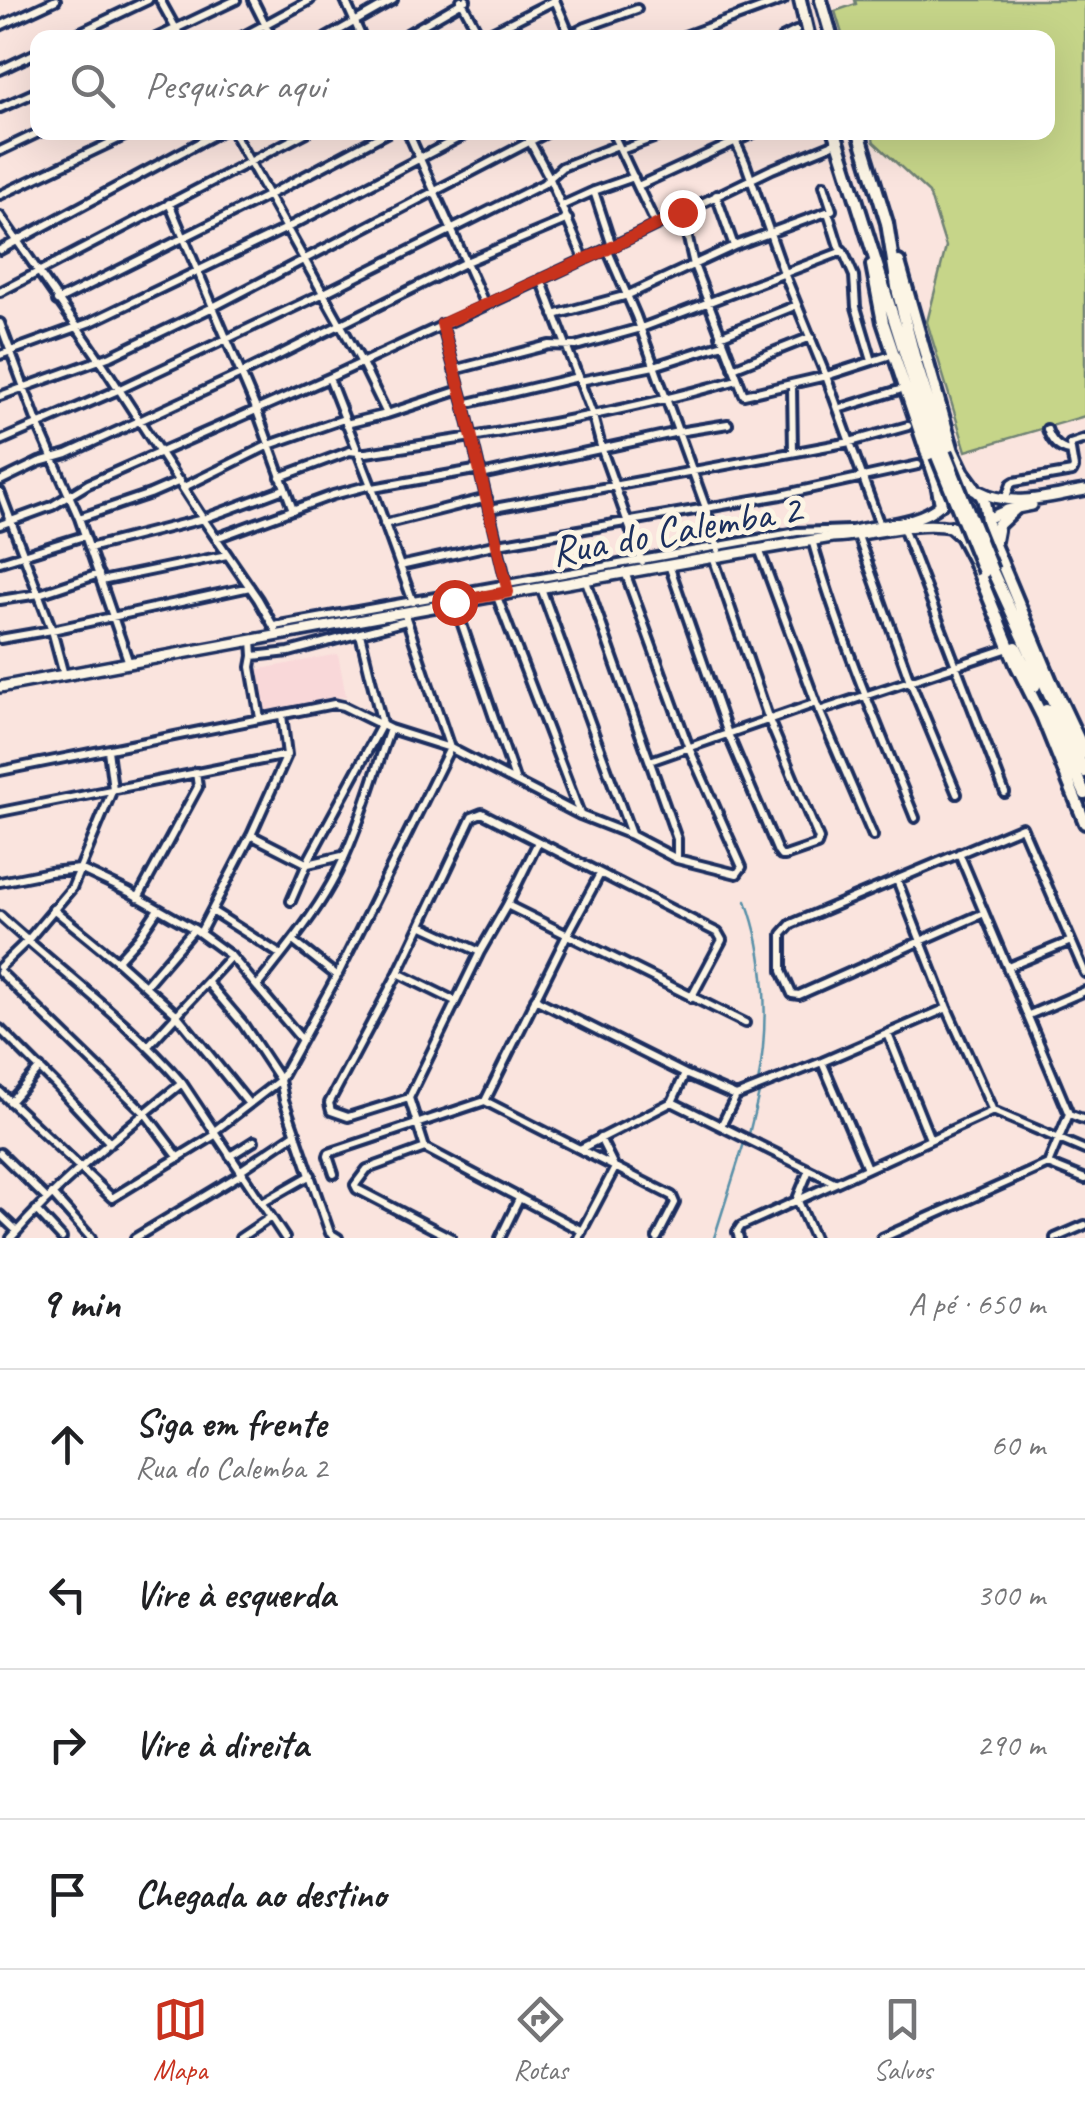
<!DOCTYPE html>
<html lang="pt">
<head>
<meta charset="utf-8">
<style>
  body { margin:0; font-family:Caveat,sans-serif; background:#f6f6f6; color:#202124 }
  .stop { position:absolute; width:30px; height:30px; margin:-22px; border:8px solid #c8321e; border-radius:50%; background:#fff }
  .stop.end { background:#c8321e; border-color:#fff; box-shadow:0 2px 10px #0008 }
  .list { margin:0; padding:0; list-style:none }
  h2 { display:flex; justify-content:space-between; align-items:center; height:130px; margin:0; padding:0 40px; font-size:42px }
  h2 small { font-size:32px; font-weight:400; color:#757577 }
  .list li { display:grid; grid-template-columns:65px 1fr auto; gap:30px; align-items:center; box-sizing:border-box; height:150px; padding:0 40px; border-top:2px solid #e0e0e0 }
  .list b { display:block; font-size:38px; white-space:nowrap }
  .list p { margin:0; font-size:32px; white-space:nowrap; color:#757577 }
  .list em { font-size:32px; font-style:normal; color:#757577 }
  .icon { flex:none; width:55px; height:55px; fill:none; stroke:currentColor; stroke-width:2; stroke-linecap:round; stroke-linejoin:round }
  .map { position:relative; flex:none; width:1085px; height:1238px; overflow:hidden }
  .search { position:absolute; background:#fff; box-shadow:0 10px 40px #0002; left:30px; right:30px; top:30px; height:110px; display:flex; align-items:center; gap:25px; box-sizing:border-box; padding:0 35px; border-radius:20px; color:#757577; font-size:38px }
  .sheet { height:730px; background:#fff }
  nav { display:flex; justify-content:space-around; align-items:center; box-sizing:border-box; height:140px; border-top:2px solid #e0e0e0; background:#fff; font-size:28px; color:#757577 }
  nav a { display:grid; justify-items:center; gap:5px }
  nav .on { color:#c8321e }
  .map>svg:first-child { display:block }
</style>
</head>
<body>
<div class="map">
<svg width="1085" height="1238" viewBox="0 0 1085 1238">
  <rect width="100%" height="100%" fill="#fae4de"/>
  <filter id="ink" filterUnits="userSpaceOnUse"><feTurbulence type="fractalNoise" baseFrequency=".01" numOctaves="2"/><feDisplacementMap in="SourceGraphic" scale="20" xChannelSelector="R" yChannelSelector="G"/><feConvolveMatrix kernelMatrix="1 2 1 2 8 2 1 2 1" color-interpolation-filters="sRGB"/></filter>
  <g filter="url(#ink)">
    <!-- built -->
    <path fill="#f9d8d9" d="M338 654 346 696 264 712 256 670Z"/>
    <!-- green -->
    <path fill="#c6d589" stroke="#708274" stroke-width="2.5" d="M855 0H1085V416L966 451 927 322 946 247 929 193 874 142 871 133 1048 132V38L843 37 835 11 856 4Z"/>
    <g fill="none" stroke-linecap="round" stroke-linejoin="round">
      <!-- stream -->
      <path stroke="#5890a8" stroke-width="2.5" d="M746 901C767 957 769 1024 758 1083
        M749 1134 759 1093
        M714 1238 744 1143"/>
      <!-- minor casing -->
      <g stroke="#1b2f5e" stroke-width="14">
        <path id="minor" d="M160 0 181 38
          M253 0 272 38
          M345 0 362 38
          M461 0 481 38
          M0 26 56 0
          M68 38 148 0
          M156 38 236 0
          M240 38 310 0
          M326 38 393 0
          M400 38 466 0
          M480 38 555 0 571 38
          M564 38 586 27 637 9
          M679 38 783 0
          M782 38 796 31
          M0 70 38 52
          M0 108 38 91
          M233 132 362 363 387 414
          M408 132 485 305
          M525 132 549 177 584 259
          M612 132 656 225
          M731 132 745 162 784 273 826 376 880 525
          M621 150 670 132
          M0 151 40 132
          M638 186 756 132
          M594 191 612 246
          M0 195 133 132
          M716 195 734 246
          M169 203 257 411 293 510
          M561 206 594 191 634 177
          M682 212 694 265 744 395 826 376 888 356
          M0 216 100 360 203 519 258 599 275 629
          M607 249 636 316 706 508 718 550
          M0 250 219 132
          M843 251 854 276 856 307 872 361
          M541 279 593 416 602 450 642 562
          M0 292 307 132
          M57 301 267 196 388 132
          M554 315 628 295 734 246 832 210 824 185
          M0 323 38 425 79 518 129 663
          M442 324 464 404 507 586
          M720 336 797 305
          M0 355 91 322 285 229 470 132
          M733 368 811 337
          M454 370 549 345 576 346 641 328 843 251 839 247 828 212
          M329 378 372 488 413 602
          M580 381 654 366 723 344
          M792 385 793 452
          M0 396 111 356 213 307 548 132
          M464 404 578 377
          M838 409 899 390
          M346 424 387 414 460 390
          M1047 429C1051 441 1058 449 1070 451
          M0 441 118 390 322 294 543 184 562 167 618 145
          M481 475 678 432 728 424
          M280 477 350 451 366 453C491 435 615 415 737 380
          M0 481 39 462 67 454 124 428 241 374 466 262 568 219
          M184 487 269 445 344 419
          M373 488 480 469
          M0 492 52 630 64 675
          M1005 499 1011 484 1014 482 1072 472 1074 468 1070 444 1085 439
          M489 509 850 442 908 426
          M79 518 150 494 180 481
          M384 524 487 498
          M0 525 52 506 88 484 329 378 607 249 772 169 831 145 835 142 836 137
          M903 528 1005 793
          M858 536 910 681 957 794
          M216 538 333 495 371 485
          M812 540C839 635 878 727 915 818
          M89 548 203 519 284 489
          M759 549 816 703 873 836
          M0 562 84 536
          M669 565 728 734 778 852 781 856H785L817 845 819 839 769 720 713 557
          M400 566 498 544 781 495 918 465
          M585 578 677 839V859
          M101 581 227 555
          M541 588 631 834
          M496 594 580 814
          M0 600 39 594 99 574
          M454 601 516 782
          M274 626 797 532 850 530
          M0 639 52 630 250 587
          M252 639 253 656 251 667 260 718
          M253 656 289 652 406 621
          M819 711 1009 648
          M650 761 816 703
          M0 771 334 704 343 706 390 729 450 748 580 815 631 835 677 859 737 874 742 867 689 748 625 572
          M0 812 287 755
          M251 835 308 864 342 856
          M959 853 1069 1114 1048 1164
          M897 880 947 1008 993 1111
          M0 882 50 872 80 869 129 892 194 929 231 956 302 1040
          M138 898 198 787 196 772
          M291 901 310 857 382 724 360 634
          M507 905 745 1023
          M53 909 117 961 176 1014 249 1104
          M212 911 281 955
          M984 913 799 995 792 994 782 971V934L791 924 1022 827 1085 973
          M0 916C61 972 128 1020 182 1083L285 1238
          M421 925 480 952
          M200 933 251 835 287 755 282 715
          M293 941 337 976
          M117 961 139 937 158 909
          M0 967 28 940 72 888 113 789 108 750
          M1008 967 1071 941
          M0 972 145 1113 179 1158
          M398 973 455 1001
          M208 983 243 1024 280 1080 213 1132
          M145 986 194 929
          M257 986C283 953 311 920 331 884 356 840 373 777 390 729
          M535 999 685 1074 736 1096 822 1062 947 1008
          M1029 1015 1085 991
          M0 1029 57 1086 110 1143
          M888 1034 930 1139
          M148 1046 231 956
          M822 1062 867 1168
          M0 1092 112 1198 215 1135
          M409 1098 348 1117 331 1111 329 1103 398 973 472 817 482 813 718 933 722 940 691 998
          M485 1101 567 935 600 874
          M10 1102 40 1068
          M672 1102 834 1182
          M1069 1114 1085 1120
          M721 1126 736 1096
          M425 1148 582 1231
          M580 1149 672 1102 685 1074
          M0 1153 46 1198
          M230 1156 254 1141
          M241 1170 296 1133
          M809 1170 797 1199 814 1238
          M334 1174 328 1156 329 1153 485 1101 672 1196 675 1203 657 1238
          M52 1194 91 1238
          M262 1203 311 1175
          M36 1210 62 1238
          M0 1215 17 1231
          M11 1238C62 1179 122 1132 182 1083
          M135 1238 243 1173
          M240 1238 271 1217
          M338 1238 330 1233 284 1100 280 1080 337 976 450 748 404 612
          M451 1238 357 1189 355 1185 367 1169 425 1148 409 1098 480 952 507 905 538 842
          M500 1238 519 1199
          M578 1238 615 1168 600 1138
          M739 1238 737 1232 741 1226 993 1111 1085 1150
          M882 1238 1048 1164 1085 1179
          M1055 1238 1085 1225"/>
      </g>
      <!-- major casing -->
      <g stroke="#1b2f5e" stroke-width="16">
        <path id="major" d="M979 491C1013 509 1049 496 1085 490
          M987 519 1007 510 1032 505
          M849 532C878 524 918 525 941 504
          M0 687C277 635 554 584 832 537 871 536 913 520 951 527"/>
      </g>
      <!-- highway casing -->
      <g stroke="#1b2f5e" stroke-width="18">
        <path id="highway" d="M800 0 809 38
          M821 0 832 38
          M835 132 937 456
          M859 132 887 223 898 293 915 359 945 453
          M899 262 953 451 963 472 974 487
          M872 265 883 322 937 483 941 504
          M960 486C991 488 983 509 989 531 990 537 993 542 995 547L1051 681 1085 753
          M951 527 961 536 974 561 1016 664 1042 716 1085 823
          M995 541 998 525 1015 509
          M992 570 1085 772
          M1016 647 1035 686
          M1046 710 1085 794"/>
      </g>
      <!-- minor -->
      <use href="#minor" stroke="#fcf5e5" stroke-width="6"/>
      <!-- major -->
      <use href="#major" stroke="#fcf5e5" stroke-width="9"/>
      <!-- highway -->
      <use href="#highway" stroke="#fcf5e5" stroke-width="10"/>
      <!-- highway-bridge casing -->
      <g stroke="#1b2f5e" stroke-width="18" stroke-linecap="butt">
        <path id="highway-bridge" d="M945 453 992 570
          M937 456 984 572"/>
      </g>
      <!-- highway-bridge -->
      <use href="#highway-bridge" stroke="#fcf5e5" stroke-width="10"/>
    </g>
  </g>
  <g fill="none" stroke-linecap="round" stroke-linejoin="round" filter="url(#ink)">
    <!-- route -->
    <path stroke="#c8321e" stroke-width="12" d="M454 602 508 592 464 404 442 324 608 249 682 212"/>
  </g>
  <g text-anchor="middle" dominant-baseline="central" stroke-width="10" stroke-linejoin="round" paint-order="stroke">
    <!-- street labels -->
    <g font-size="42" fill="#1b2f5e" stroke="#fcf5e5">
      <text transform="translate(676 530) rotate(-10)">Rua do Calemba 2</text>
    </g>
  </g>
</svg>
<div class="stop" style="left:454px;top:602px"></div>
<div class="stop end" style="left:682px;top:212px"></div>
<div class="search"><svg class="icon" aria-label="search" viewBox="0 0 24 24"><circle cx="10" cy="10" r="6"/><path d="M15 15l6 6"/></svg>Pesquisar aqui</div>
</div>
<section class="sheet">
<h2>9 min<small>A pé · 650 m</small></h2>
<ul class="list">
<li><svg class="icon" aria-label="ahead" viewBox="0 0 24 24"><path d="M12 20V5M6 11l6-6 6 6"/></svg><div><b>Siga em frente</b><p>Rua do Calemba 2</p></div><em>60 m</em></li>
<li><svg class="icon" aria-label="left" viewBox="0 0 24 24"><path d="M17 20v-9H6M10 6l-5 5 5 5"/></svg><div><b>Vire à esquerda</b></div><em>300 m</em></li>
<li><svg class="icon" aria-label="right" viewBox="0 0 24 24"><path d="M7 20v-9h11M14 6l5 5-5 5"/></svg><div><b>Vire à direita</b></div><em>290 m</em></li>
<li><svg class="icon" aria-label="arrive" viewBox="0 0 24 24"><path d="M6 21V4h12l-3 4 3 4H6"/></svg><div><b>Chegada ao destino</b></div></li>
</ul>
</section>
<nav>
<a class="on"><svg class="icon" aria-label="map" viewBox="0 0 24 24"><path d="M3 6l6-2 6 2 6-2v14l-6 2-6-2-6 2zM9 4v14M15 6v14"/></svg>Mapa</a>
<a><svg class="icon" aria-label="directions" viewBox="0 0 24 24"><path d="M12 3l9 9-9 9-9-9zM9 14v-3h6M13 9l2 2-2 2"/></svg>Rotas</a>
<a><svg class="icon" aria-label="saved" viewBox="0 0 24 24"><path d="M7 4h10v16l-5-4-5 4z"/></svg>Salvos</a>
</nav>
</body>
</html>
